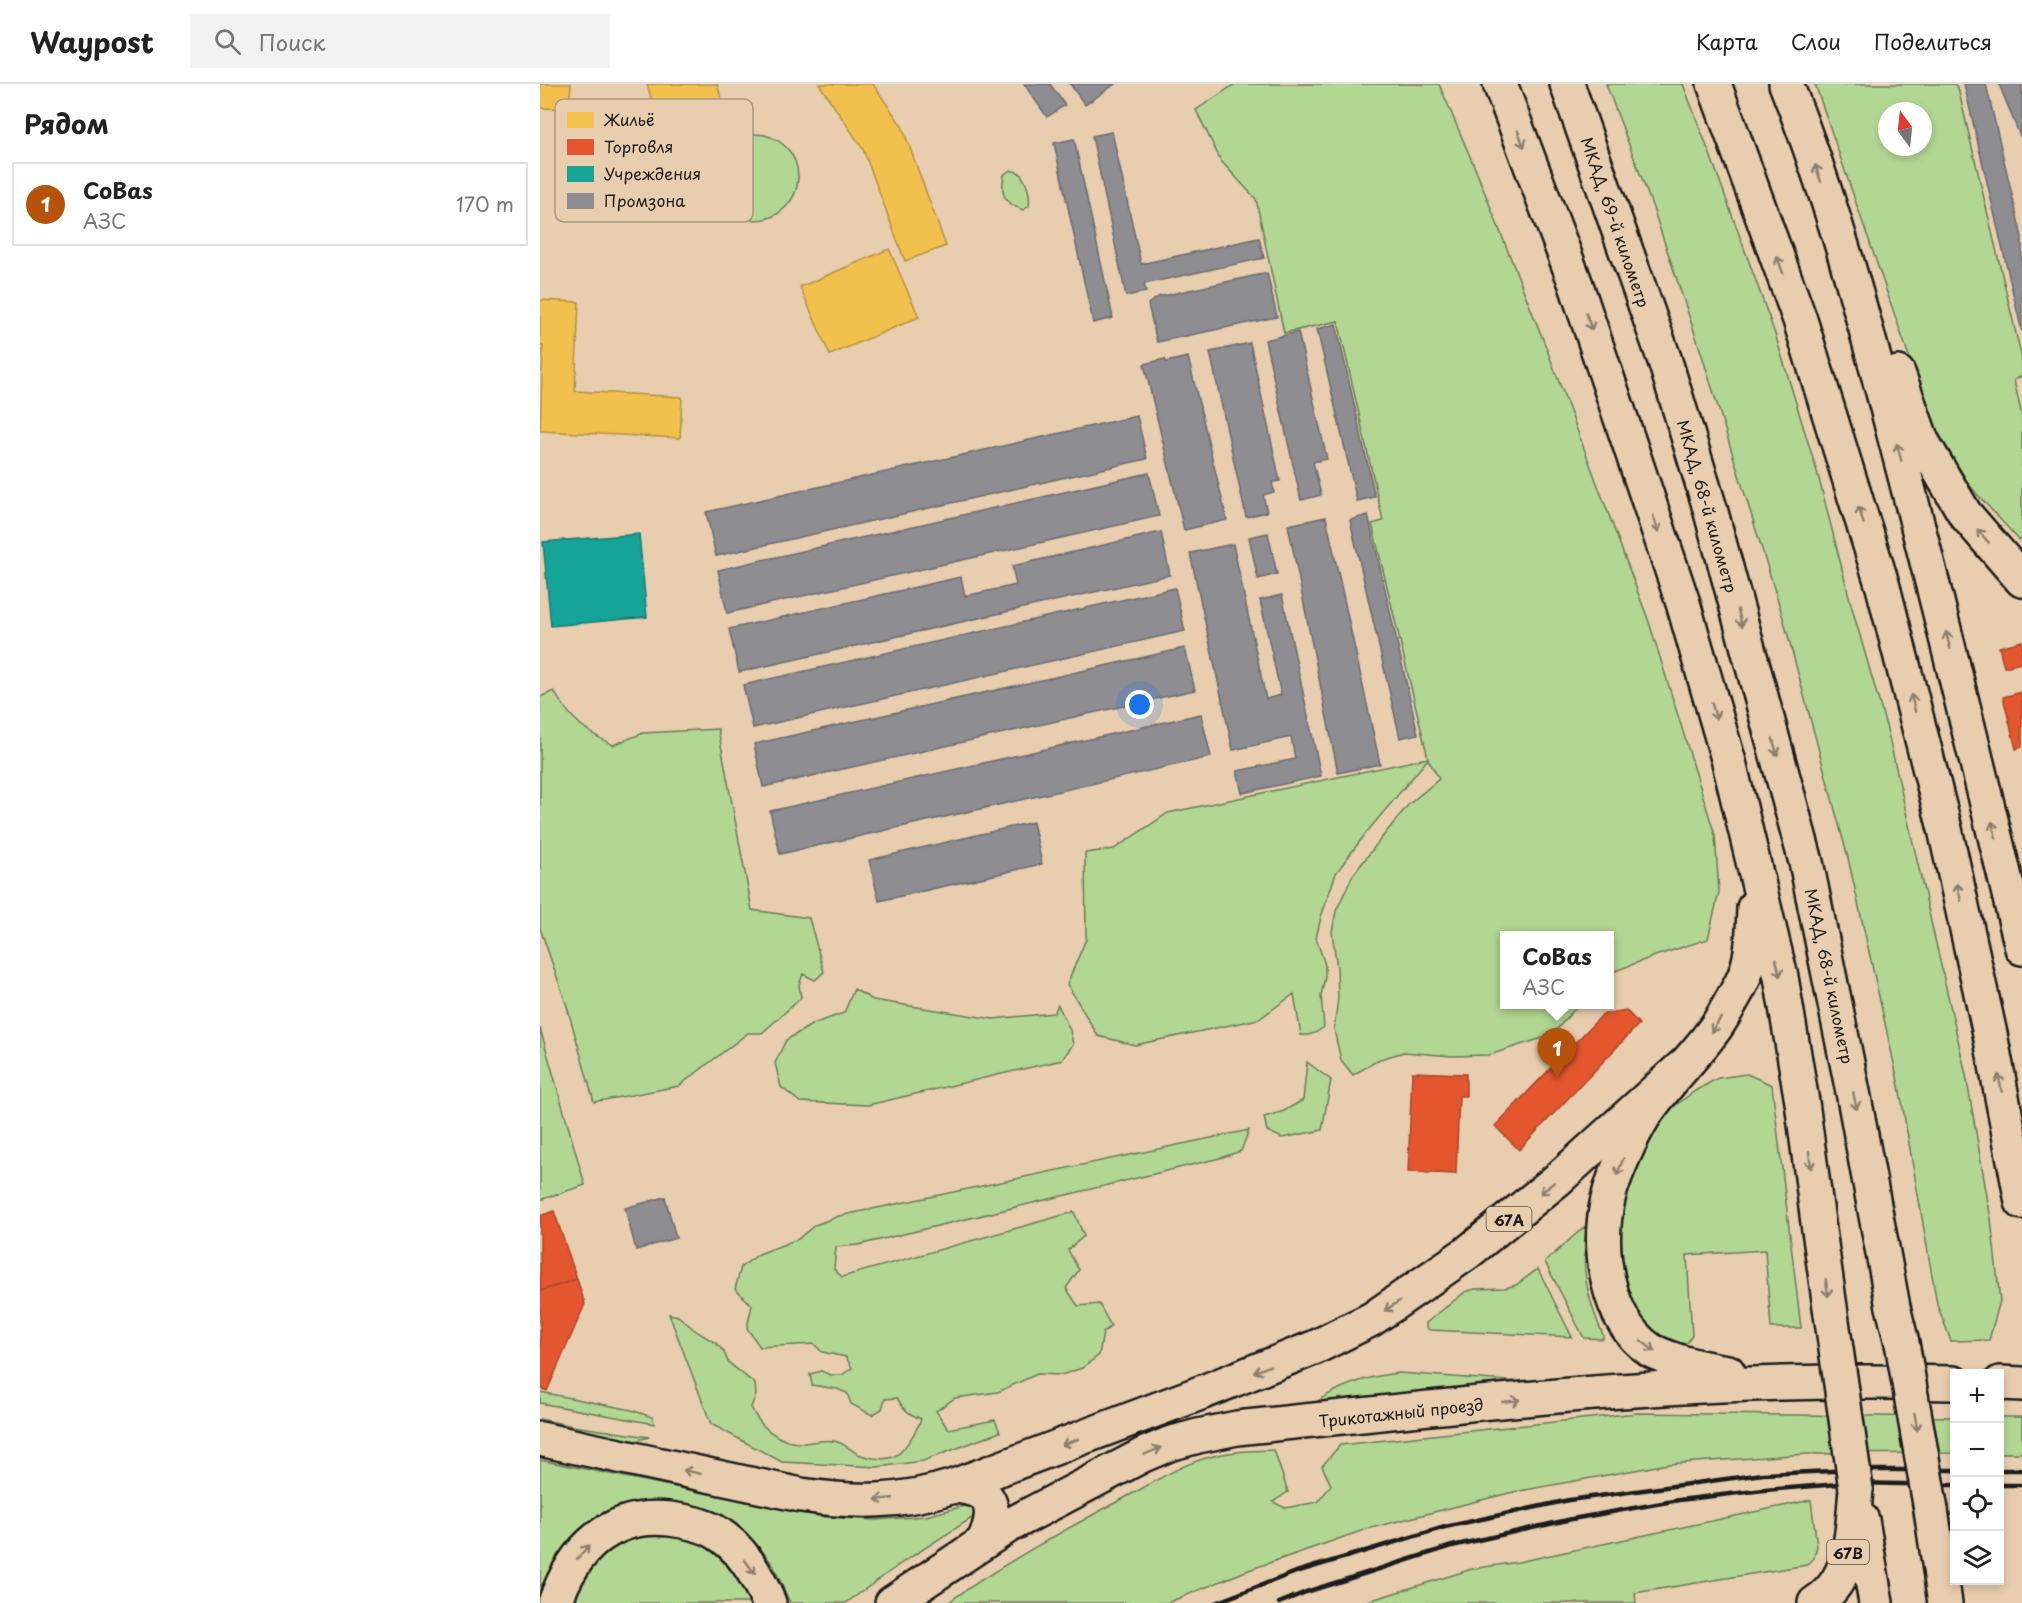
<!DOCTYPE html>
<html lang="ru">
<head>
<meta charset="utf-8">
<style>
  body { margin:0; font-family:"Playpen Sans",sans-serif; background:#f2f2f2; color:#222 }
  .controls { position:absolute; right:18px; bottom:18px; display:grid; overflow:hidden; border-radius:0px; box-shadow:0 3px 9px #0003 }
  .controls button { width:54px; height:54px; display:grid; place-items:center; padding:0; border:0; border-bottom:2px solid #e0e0e0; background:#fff; color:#222; font:30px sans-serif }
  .compass { position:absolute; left:1338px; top:18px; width:54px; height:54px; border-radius:50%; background:#fff; box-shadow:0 3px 9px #0003; rotate:345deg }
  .you { position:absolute; left:600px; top:621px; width:21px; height:21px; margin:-15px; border:4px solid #fff; border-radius:50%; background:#1a73e8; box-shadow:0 0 0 9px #1a73e833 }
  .badge { display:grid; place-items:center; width:39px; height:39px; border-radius:50%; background:#b45309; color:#fff; font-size:20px; font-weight:700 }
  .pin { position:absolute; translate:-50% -50px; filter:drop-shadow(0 2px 3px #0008) }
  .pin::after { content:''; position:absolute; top:32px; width:21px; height:18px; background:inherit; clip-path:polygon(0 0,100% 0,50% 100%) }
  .popup { position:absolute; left:960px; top:847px; width:114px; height:78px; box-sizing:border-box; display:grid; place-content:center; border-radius:0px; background:#fff; filter:drop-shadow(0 2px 4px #0005); font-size:20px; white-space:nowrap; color:#767676 }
  .popup b { font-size:22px; color:#222 }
  .popup::after { content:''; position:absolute; left:50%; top:100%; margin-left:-12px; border:12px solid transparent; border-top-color:#fff }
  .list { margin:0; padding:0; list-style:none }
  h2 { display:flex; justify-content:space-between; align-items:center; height:78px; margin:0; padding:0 24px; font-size:26px }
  h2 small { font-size:20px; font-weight:400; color:#767676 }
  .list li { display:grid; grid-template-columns:39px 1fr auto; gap:18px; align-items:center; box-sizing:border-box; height:84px; margin:0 12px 12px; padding:0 12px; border:2px solid #e0e0e0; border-radius:0px }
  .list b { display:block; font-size:22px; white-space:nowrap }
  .list p { margin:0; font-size:20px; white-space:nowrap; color:#767676 }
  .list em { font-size:20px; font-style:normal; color:#767676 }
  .icon { flex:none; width:33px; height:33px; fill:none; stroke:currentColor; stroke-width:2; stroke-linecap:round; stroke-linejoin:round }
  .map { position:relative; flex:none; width:1482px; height:1519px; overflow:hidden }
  header { display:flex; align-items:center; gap:36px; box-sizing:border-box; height:84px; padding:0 30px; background:#fff; border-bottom:2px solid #e0e0e0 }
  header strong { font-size:28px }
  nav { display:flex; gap:33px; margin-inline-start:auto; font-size:21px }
  .search { width:420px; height:54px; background:#f2f2f2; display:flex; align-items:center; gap:15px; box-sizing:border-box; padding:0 21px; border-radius:0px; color:#767676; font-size:22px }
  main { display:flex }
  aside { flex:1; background:#fff }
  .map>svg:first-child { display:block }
</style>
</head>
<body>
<header>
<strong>Waypost</strong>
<div class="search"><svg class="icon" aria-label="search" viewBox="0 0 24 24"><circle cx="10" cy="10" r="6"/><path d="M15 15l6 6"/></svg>Поиск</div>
<nav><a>Карта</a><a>Слои</a><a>Поделиться</a></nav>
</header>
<main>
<aside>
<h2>Рядом<small></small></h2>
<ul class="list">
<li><span class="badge">1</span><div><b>CoBas</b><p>АЗС</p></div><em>170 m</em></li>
</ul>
</aside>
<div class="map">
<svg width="1482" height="1519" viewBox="0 0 1482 1519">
  <rect width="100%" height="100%" fill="#e8ceaf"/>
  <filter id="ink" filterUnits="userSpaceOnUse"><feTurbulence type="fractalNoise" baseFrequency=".0167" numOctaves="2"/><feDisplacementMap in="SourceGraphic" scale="12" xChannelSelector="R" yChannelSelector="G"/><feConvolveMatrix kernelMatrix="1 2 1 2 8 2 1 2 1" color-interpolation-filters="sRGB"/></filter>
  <g filter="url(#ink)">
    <!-- green -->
    <path fill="#b2d793" stroke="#677a58" stroke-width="1.5" fill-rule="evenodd" d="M695 0H899L935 84 1006 263 1109 538 1175 751 1179 808 1168 855 1115 872 1070 889V852H964V920L1038 921 1012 951 949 971 912 972 864 968 840 975 813 991 801 976 794 946 798 914 797 884 792 848 796 827 813 791 836 761 868 721 899 695 888 675 826 749 796 789 781 833 776 854 785 881V893L781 912 784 943C776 949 771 952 761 951L754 910 719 935 595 961 558 952 527 900 546 855 545 769 574 765 628 729 888 674 832 440 843 437 798 237 744 249 716 115 681 77 656 26Z
      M1066 0H1143L1174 81 1235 250 1278 391 1312 524 1348 649 1426 991 1451 1135 1460 1217 1449 1256 1411 1257 1397 1220 1359 1002 1308 774 1242 530 1161 268 1113 124Z
      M1275 0H1414L1418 4 1482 275V292L1474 296 1482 333V455L1479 456 1436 409 1419 388 1392 339ZM1347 27H1383V63H1347Z
      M172 93a43 43 0 1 1 86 0a43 43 0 1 1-86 0Z
      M470 86 480 89C487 99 491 109 489 122L483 126C464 119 460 111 464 91Z
      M14 607C29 634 46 648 73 661L103 649 178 645 212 826 269 834 284 888 275 896 263 890 259 901 261 914 222 949H208L139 1002 54 1018 26 919 0 844V613Z
      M314 905 333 916 453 935 514 929 518 921 530 946 533 960 522 976 328 1021 260 1018 241 1003 235 979 246 956 273 940 304 929Z
      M0 944 45 1101 0 1116Z
      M767 978 791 996 782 1046 742 1054 727 1047 724 1033 744 1027 763 1016Z
      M1207 990 1232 1001 1261 1244H1231L1225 1166 1147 1171 1152 1251 1148 1258 1140 1262H1129L1102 1238 1090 1217 1082 1190 1080 1160V1133L1086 1098 1110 1052 1125 1029 1155 1007 1178 994Z
      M709 1046 701 1067 680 1074 318 1161 296 1163 294 1185 302 1193 534 1128 544 1152 528 1166 539 1186 526 1204 538 1222 559 1220 571 1242 563 1249 559 1271 542 1284 521 1291 497 1290 458 1308 415 1314 396 1327 408 1345 455 1336 460 1348 383 1377 338 1383 242 1378 171 1340 129 1230 138 1232 156 1247 176 1259 184 1268 188 1278 215 1300 216 1311 211 1323C219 1342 239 1359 261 1359 272 1359 283 1355 294 1357 303 1358 310 1366 318 1370 328 1374 345 1377 355 1372 364 1368 378 1344 381 1335 369 1330 364 1326 357 1314L345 1315 342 1325 332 1331 311 1320 307 1309 297 1305 272 1301 270 1290 281 1287 291 1291H302L312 1284 306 1273 282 1268 274 1260 220 1263 207 1244 212 1221 195 1205 201 1183 219 1170 258 1155 275 1141 299 1132Z
      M1044 1143 1046 1146C1041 1186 1047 1214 1063 1251V1255L1044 1254 1005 1178Z
      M998 1185 1032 1253 890 1246 886 1243V1239L925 1208 935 1205 965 1204 976 1201Z
      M859 1289 981 1298 773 1320C799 1302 827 1292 859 1289Z
      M0 1308 92 1326 112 1333 115 1340 0 1319Z
      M1097 1329 1414 1333V1369L1267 1370 1128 1380 969 1409 827 1445 706 1487 627 1519H407C464 1479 526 1445 588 1412 613 1399 638 1382 666 1374 688 1367 711 1367 734 1366L748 1408 733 1418 745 1424 778 1418 791 1401 782 1382 800 1361Z
      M1460 1333H1482V1369H1460Z
      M0 1335 33 1342 109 1353 95 1357 0 1341Z
      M0 1376 285 1433 336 1436 386 1432 432 1420 436 1421 435 1432 363 1478 306 1519H250L233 1481 219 1463 192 1441 94 1421 66 1428 50 1439 32 1457 0 1519Z
      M1271 1416 1277 1462 1274 1474 1267 1481 1095 1509 1096 1519H822L932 1485 978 1478Z
      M103 1446 163 1456 190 1475 214 1513 210 1519H27L60 1466Z"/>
    <!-- homes -->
    <path fill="#f2c14e" stroke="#b2903f" stroke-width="1.5" d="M0 0H31L29 25 0 24Z
      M107 0H177L183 20 118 38Z
      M279 0H333L362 42 406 162 365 177 323 65Z
      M85 106 93 130 73 137 66 113Z
      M349 165 379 233 290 271 260 203Z
      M0 216 39 218 35 307 142 313 140 354 0 347 3 262H0Z"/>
    <!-- shops -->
    <path fill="#e4572e" stroke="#a84529" stroke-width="1.5" d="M1482 557V579L1464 583 1459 563Z
      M1482 608V663L1476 665 1463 613Z
      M1086 926 1099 940 979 1066 955 1042 1063 930Z
      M872 988 926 990V1012H919L916 1090 868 1088Z
      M14 1127 37 1195 0 1207V1132Z
      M37 1195 45 1220 7 1307 0 1304V1207Z"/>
    <!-- public -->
    <path fill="#17a398" stroke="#187a73" stroke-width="1.5" d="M99 450 107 533 11 542 3 458Z"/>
    <!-- industry -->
    <path fill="#8d8d92" stroke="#6b6b6f" stroke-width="1.5" d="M484 0H510L525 21 507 33Z
      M530 0H575L545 21Z
      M1424 0H1446L1482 153V248Z
      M1459 0H1482V57Z
      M572 48 601 180 719 154 724 174 604 200 606 208 586 212 552 52Z
      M534 55 573 234 553 239 514 59Z
      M727 189 737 233 617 258 608 220 618 213Z
      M796 240 835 413 817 417 777 245Z
      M758 248 787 375 773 378 781 411 761 416 725 256Z
      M710 259 740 397 732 398 734 408 723 411 727 428 706 433 670 268Z
      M648 273 687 436 644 446 604 280 625 275 626 278Z
      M597 332 607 375 176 472 166 428Z
      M609 389 619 432 187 529 178 486Z
      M828 431 878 650 860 654 810 436Z
      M786 433 840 680 798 689 748 441Z
      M621 448 630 491 199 588 189 545 421 493 425 512 476 501 472 482Z
      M728 449 737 490 718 495 709 453Z
      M693 460 726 615 741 611 720 516 742 511 781 692 702 709 697 687 755 675 751 653 693 666 650 469Z
      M635 504 645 547 213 644 203 601Z
      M645 564 655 606 223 703 214 660Z
      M661 630 671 673 240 770 230 727Z
      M493 738 502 780 339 817 329 776Z
      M125 1113 136 1154 96 1166 85 1124Z"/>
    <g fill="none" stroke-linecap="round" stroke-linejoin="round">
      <!-- major casing -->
      <g stroke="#1c1c1c" stroke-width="38">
        <path id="major" d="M960 0 1035 198 1143 519 1189 678 1241 893 1262 1018 1279 1146
          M1246 0C1292 115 1324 235 1355 354 1400 524 1441 694 1482 864
          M1358 289 1382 357 1425 430 1482 496
          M1188 1288C1166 1285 1147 1281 1126 1273 1121 1270 1114 1269 1109 1265 1066 1235 1057 1163 1068 1115 1073 1093 1092 1051 1104 1032 1125 1000 1154 974 1176 943 1185 930 1193 914 1201 900 1213 877 1213 849 1214 824
          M1460 1299 1482 1300
          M0 1355 261 1411C316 1419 361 1419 414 1402L663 1308 776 1263 832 1235 927 1169 1017 1096 1144 981
          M414 1402C422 1403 431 1404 438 1407 459 1417 451 1443 443 1458
          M1322 1436 1336 1519
          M15 1519C33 1466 70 1428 130 1435 145 1437 161 1440 174 1447 202 1463 217 1491 229 1519
          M352 1519 468 1442 603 1371 629 1360 658 1352 697 1344C835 1330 972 1314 1110 1305 1211 1298 1313 1297 1414 1299
          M1275 1519C1314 1496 1312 1445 1316 1405"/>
      </g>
      <!-- highway casing -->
      <g stroke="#1c1c1c" stroke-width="38">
        <path id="highway" d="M1027 0 1125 277 1169 421 1266 778 1313 1008 1353 1223 1362 1259
          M1174 0 1260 236 1343 503 1405 745 1450 950 1482 1118
          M1391 1426 1405 1519"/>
      </g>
      <!-- major -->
      <use href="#major" stroke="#e8ceaf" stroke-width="33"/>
      <!-- highway -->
      <use href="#highway" stroke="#e8ceaf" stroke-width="33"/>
      <!-- rail -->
      <path stroke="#1c1c1c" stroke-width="4.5" d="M1460 1386H1482
        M1460 1401H1482
        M675 1519 756 1488 905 1443 1029 1416 1223 1390 1315 1386H1414
        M739 1519 766 1508 912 1462 1032 1435 1139 1416 1224 1406 1311 1399 1414 1401"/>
      <!-- major-bridge casing -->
      <g stroke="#1c1c1c" stroke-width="38" stroke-linecap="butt">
        <path id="major-bridge" d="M1279 1146 1316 1405"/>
      </g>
      <!-- highway-bridge casing -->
      <g stroke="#1c1c1c" stroke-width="38" stroke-linecap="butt">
        <path id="highway-bridge" d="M1362 1259 1391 1426"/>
      </g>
      <!-- major-bridge -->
      <use href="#major-bridge" stroke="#e8ceaf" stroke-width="33"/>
      <!-- highway-bridge -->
      <use href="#highway-bridge" stroke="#e8ceaf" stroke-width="33"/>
    </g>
    <!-- one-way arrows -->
    <defs><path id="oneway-shaft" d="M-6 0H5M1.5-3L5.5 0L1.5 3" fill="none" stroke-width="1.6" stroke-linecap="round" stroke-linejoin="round" transform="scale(1.5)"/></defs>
    <g stroke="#8c7e6d">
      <use href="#oneway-shaft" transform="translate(981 55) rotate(69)"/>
      <use href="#oneway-shaft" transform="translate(1278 89) rotate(-109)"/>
      <use href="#oneway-shaft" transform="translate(1240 181) rotate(-110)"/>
      <use href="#oneway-shaft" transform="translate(1049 238) rotate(72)"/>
      <use href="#oneway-shaft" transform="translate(1359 368) rotate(-105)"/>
      <use href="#oneway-shaft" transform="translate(1321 431) rotate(-107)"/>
      <use href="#oneway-shaft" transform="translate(1116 440) rotate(71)"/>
      <use href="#oneway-shaft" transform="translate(1443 452) rotate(-131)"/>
      <use href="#oneway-shaft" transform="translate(1200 534) rotate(75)"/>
      <use href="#oneway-shaft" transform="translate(1408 556) rotate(-104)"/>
      <use href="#oneway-shaft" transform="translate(1373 619) rotate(-104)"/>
      <use href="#oneway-shaft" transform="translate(1174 627) rotate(74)"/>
      <use href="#oneway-shaft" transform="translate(1235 663) rotate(75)"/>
      <use href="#oneway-shaft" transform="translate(1454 746) rotate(-104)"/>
      <use href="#oneway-shaft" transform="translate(1419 808) rotate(-103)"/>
      <use href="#oneway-shaft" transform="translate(1238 884) rotate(77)"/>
      <use href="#oneway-shaft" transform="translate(1176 941) rotate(124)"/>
      <use href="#oneway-shaft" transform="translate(1460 999) rotate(-101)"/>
      <use href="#oneway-shaft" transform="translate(1315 1017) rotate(79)"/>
      <use href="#oneway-shaft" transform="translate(1270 1076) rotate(83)"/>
      <use href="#oneway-shaft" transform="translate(1080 1083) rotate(111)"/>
      <use href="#oneway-shaft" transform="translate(1007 1104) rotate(141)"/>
      <use href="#oneway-shaft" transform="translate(1287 1204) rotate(82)"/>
      <use href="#oneway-shaft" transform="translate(852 1222) rotate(147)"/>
      <use href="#oneway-shaft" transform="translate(1108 1262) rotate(38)"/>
      <use href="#oneway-shaft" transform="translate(722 1285) rotate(158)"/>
      <use href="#oneway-shaft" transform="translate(971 1317) rotate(-6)"/>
      <use href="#oneway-shaft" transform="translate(1376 1338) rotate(80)"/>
      <use href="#oneway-shaft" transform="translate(530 1358) rotate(159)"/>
      <use href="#oneway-shaft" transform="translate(613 1367) rotate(-22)"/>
      <use href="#oneway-shaft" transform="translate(152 1388) rotate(-168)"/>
      <use href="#oneway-shaft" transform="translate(344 1415) rotate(175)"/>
      <use href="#oneway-shaft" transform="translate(43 1468) rotate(-49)"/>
      <use href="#oneway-shaft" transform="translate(210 1483) rotate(53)"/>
    </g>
  </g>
  <g text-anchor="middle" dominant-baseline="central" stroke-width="6" stroke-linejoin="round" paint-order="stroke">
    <!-- shield labels -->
    <g fill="#e8ceaf" stroke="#595148" stroke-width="1.5">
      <rect x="946.5" y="1123" width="45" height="24" rx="4.5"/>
      <rect x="1287" y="1456" width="42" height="24" rx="4.5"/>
    </g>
    <g font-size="15" font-weight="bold" fill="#1c1c1c">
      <text x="969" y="1135">67A</text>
      <text x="1308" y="1468">67B</text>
    </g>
    <!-- street labels -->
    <g font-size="16" fill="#1c1c1c" stroke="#e8ceaf">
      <text transform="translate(1076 138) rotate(71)">МКАД, 69-й километр</text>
      <text transform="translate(1168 422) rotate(74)">МКАД, 68-й километр</text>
      <text transform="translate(1290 892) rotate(78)">МКАД, 68-й километр</text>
      <text transform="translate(861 1328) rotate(-6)">Трикотажный проезд</text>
    </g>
  </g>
  <!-- legend -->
  <rect x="15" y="15" width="198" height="123" rx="9" fill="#e8ceaf" stroke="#ab9983" stroke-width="1.5"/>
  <rect x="27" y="28" width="27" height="16" fill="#f2c14e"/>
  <rect x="27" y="55" width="27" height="16" fill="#e4572e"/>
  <rect x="27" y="82" width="27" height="16" fill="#17a398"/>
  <rect x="27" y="109" width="27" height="16" fill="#8d8d92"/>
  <g font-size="16" fill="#1c1c1c">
    <text x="64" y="42">Жильё</text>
    <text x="64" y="69">Торговля</text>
    <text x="64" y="96">Учреждения</text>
    <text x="64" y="123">Промзона</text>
  </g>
</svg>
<div class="controls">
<button>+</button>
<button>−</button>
<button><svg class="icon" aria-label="locate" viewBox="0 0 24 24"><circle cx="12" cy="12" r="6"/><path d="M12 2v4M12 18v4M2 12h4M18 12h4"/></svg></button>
<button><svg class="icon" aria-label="layers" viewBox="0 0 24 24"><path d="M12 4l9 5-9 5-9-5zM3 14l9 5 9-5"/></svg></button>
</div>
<svg class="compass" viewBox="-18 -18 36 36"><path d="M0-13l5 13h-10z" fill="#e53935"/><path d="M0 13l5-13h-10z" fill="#767676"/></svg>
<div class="you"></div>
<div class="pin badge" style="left:1017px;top:994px">1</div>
<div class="popup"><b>CoBas</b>АЗС</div>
</div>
</main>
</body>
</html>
